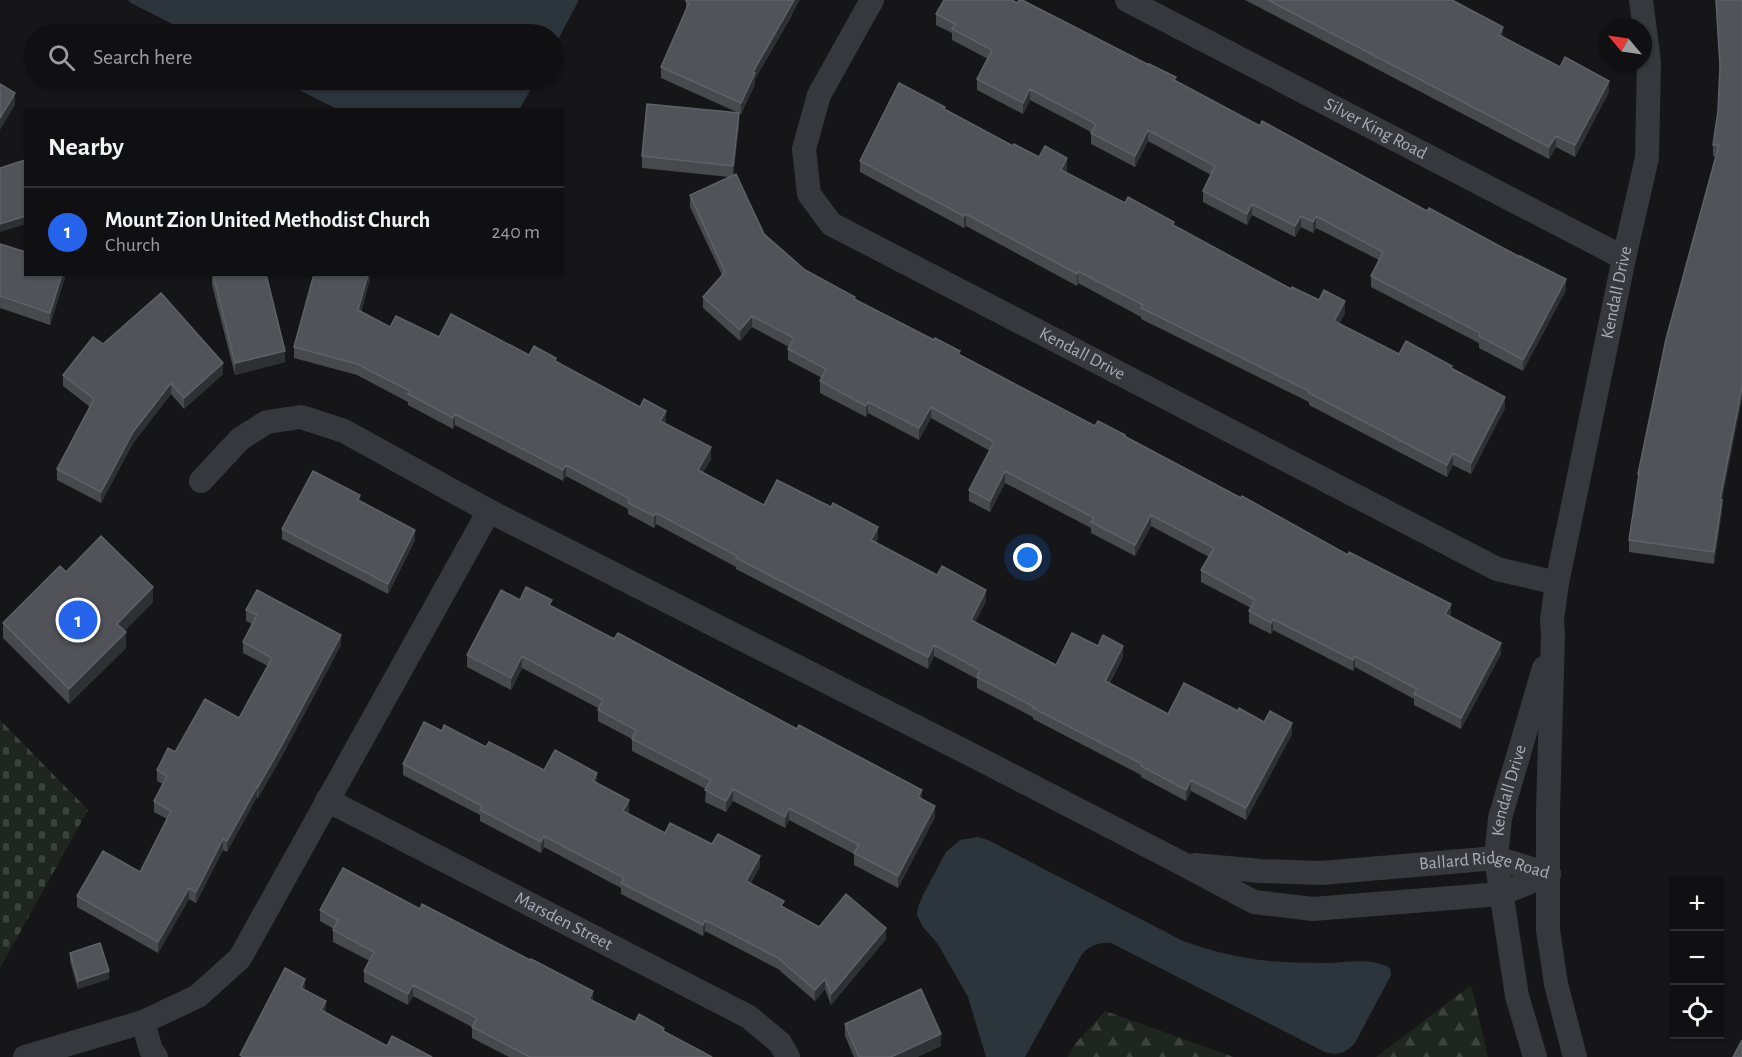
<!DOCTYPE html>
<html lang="en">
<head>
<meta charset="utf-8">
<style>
  body { margin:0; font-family:"Alegreya Sans",sans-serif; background:#19191b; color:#f1f3f6 }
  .controls { position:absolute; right:18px; bottom:18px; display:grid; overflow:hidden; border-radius:0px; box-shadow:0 2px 4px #0004 }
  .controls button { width:54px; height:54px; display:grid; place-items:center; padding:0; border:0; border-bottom:2px solid #303032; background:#101012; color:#f1f3f6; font:30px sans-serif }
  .compass { position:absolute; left:1598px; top:18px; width:54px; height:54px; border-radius:50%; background:#101012; box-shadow:0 2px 4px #0004; rotate:299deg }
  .you { position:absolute; left:1028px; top:558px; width:21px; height:21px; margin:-15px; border:4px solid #fff; border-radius:50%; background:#1a73e8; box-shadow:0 0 0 9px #1a73e833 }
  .badge { display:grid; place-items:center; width:39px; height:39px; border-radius:50%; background:#2563eb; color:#fff; font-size:20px; font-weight:700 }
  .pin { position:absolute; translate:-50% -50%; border:3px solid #fff; box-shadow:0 2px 6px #0006 }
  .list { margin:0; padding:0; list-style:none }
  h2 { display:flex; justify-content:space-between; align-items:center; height:78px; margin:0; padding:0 24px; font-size:26px }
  h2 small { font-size:20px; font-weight:400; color:#9c9d9f }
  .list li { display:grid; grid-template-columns:39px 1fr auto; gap:18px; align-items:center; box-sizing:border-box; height:90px; padding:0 24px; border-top:2px solid #303032 }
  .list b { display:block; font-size:22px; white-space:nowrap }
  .list p { margin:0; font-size:20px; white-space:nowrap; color:#9c9d9f }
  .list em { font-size:20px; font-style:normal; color:#9c9d9f }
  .icon { flex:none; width:33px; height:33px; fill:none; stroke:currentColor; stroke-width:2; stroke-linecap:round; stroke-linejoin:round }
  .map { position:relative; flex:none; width:1742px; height:1057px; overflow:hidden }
  .search { position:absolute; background:#101012; box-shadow:0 2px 4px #0004; left:24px; top:24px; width:540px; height:66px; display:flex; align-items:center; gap:15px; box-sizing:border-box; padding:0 21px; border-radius:33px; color:#9c9d9f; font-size:22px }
  .panel { position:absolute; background:#101012; box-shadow:0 2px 4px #0004; left:24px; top:108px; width:540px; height:168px; border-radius:0px }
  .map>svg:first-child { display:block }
</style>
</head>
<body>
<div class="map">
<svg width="1742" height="1057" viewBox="0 0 1742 1057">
  <defs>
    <pattern id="forest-firs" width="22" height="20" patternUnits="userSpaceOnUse" patternTransform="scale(1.5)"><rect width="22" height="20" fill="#1e261f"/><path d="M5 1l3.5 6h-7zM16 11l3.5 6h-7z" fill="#3c433d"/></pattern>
    <pattern id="cemetery-stones" width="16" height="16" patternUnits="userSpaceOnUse" patternTransform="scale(1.5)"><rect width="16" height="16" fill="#1e261f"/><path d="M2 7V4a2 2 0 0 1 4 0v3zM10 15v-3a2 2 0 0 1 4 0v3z" fill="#3c433d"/></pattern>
  </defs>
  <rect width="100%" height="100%" fill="#161618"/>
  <!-- forest -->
  <path fill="url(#forest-firs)" d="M1471 985 1488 1057H1376Z
    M1105 1011 1234 1057H1068L1074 1045Z"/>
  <!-- cemetery -->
  <path fill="url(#cemetery-stones)" d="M0 720 88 810 0 968Z"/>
  <!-- water -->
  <path fill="#2c353c" d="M128 0H579L554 47V34H192L131 3Z
    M279 80H536L519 110 337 109Z
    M978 837 988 840 1183 941C1211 951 1240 958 1269 961 1288 963 1307 963 1326 963 1348 963 1369 957 1390 968L1391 975 1355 1043C1345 1053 1339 1056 1325 1052L1111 943C1099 942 1091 945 1082 954L1025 1057H986L968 997 938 944 923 927 917 915 918 907 923 895 946 852 960 840Z"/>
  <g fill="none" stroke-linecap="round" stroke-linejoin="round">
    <!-- minor -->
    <g stroke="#37383d" stroke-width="24">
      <path id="s1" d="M872 0 819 95 804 149 809 194 831 224 1497 569 1557 583"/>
      <path id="s2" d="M1127 0 1624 258"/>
      <path d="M201 481 240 439 267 422 301 417 344 431 489 511 966 752 1183 864 1254 902 1313 909 1501 894 1549 874"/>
      <path id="s3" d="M327 800 749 1017 780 1043 788 1057"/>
      <path id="s4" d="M1195 865 1261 871 1322 873 1496 858 1549 874"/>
      <path d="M143 1022 151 1050 156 1057"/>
      <path d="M25 1057 143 1022 198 996 240 958 489 511"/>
      <path id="s5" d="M1535 1057 1517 996 1496 858 1500 818 1544 668"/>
      <path id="s6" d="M1575 1057 1556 984 1548 930V811L1553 635 1552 620 1557 583 1624 258 1647 158 1649 62 1641 0"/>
    </g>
  </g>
  <!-- wall -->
  <path fill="#47494d" d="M1245 0H1452L1503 37 1609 92 1575 157 1556 147 1549 159Z
    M1716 0H1742L1722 511 1714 564 1629 552V540L1638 482V474L1716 157 1713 156V145L1718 111 1720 72Z
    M686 1 792 15 755 79V84L741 114 661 78V67L686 12Z
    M936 14 1176 81 1566 290 1523 371 1479 348V343L1371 287V276L1379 260 1316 228 1313 233 1301 227 1295 237 1252 215 1247 225 1203 202V191L1211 175 1148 141 1135 167 1091 144V132L1030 100 1023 114 977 90V79L988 59 952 40V33L936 25Z
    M945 109 1013 146 1067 170 1066 172 1125 203 1174 226 1291 289 1345 313 1339 324 1399 354 1452 369 1505 408 1471 474 1453 465 1447 477 1309 405V402L1141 319V317L1078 283 1077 286 966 226 964 228 860 172V161Z
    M739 125 733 175 764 234 805 270 855 299 1095 426 1125 437 1451 615 1450 616 1501 654 1461 729 1414 705V699L1355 667 1353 671 1273 630 1271 634 1249 623V611L1251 608 1201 582V570L1209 557 1151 526 1135 556 1091 533V528L1005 483 990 512 969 501V490L990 451 931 418 919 440 868 413 866 417 820 393V381L822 378 788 360V349L789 347 752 327 740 341 703 308V297L722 275 690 207V195L729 177 642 168V156Z
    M0 244 65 274V277L50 325 0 308Z
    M212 274 285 362 235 375 212 285Z
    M370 274V279L361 312 390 327 439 337 529 355 556 362 666 422 665 423 711 459 703 473 764 505 878 538 876 543 986 601 975 622 1056 665 1098 646 1123 657 1110 683 1168 714 1238 711 1292 734 1246 820 1191 791 1186 801 1141 777V775L1033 719V717L977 688V679L934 656 928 669 736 569V567L656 524 654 528 628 514V509L566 476 563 481 455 425 453 429 408 405V402L357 375 294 358V347Z
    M103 344 223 374 184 409 171 394 133 443 101 503 57 480V469L90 407 63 386V375Z
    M360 501 415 540 388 594 282 539V529Z
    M520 600 552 606 922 799 935 817 898 888 854 865V854L789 820 785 828 733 801 726 812 705 802 706 789 632 751V739L598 721V708L522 668 511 690 467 667V655Z
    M153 602 124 631 126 648 69 704 3 638V623Z
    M246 610 341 645 283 754 258 798 257 797 227 852 223 850 196 903 189 899 158 953 77 907V896L140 872 167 819 154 812V801L163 784 157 781V770L175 752 239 718 268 666 243 653V642L252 624 246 621Z
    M442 731 486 747 544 770 597 783 629 811 628 813 665 833 712 844 760 866 751 883 784 908 819 927 886 939 831 1005 825 989 815 1001 778 969 705 931 703 936 621 894V888L544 847 541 853 480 821V815L403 775V764Z
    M320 910 593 1001 635 1022 664 1031 712 1057H509L472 1038V1027L413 996 408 1005 364 982V971L370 961 333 942V930L334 929 320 921Z
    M70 953 109 979 78 989 70 961Z
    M845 1024 941 1046 917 1057H854L845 1036Z"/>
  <!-- shaded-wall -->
  <path fill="#2f3033" d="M794 0H800L755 79V84L741 114V103L753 72Z
    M1503 27V39L1499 35Z
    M1609 81V92L1575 157V145Z
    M1030 89V100L1023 114V103Z
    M15 93V105L0 130V118Z
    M739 113V125L733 177V166Z
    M1148 130V141L1135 167V156Z
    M1556 136V147L1549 159V147Z
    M1067 158V170L1061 181V170Z
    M1252 204V215L1247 225V214Z
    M966 214V226L964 228V216Z
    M26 216V224L0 232V224Z
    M1301 216V227L1295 237V226Z
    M1316 216V228L1313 233V222Z
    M1078 271V283L1077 286V274Z
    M62 274H65V277L50 325V313Z
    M368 274H370V279L358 321V310Z
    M1566 279V290L1523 371V360Z
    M1345 301V313L1334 333V321Z
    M752 316V327L740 341V330Z
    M285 351V362L235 375V363Z
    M223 363V374L184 409V398Z
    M171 383V394L133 443 101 503V492L133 432Z
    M1742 388V399L1722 501V511L1714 564V552L1720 499Z
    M1505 397V408L1471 474V463Z
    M868 402V413L866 417V406Z
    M931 407V418L919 440V428Z
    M666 411V422L660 432V421Z
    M455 414V425L453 429V418Z
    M711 447V459L698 482V470Z
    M1453 453V465L1447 477V465Z
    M566 465V476L563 481V470Z
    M1005 471V483L990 512V501Z
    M656 513V524L654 528V516Z
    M1151 515V526L1135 556V545Z
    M878 527V538L871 551V540Z
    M415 530V540L388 594V584Z
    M153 587V602L117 639V624Z
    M986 590V601L971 631V620Z
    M1451 604V615L1445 625V614Z
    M1273 619V630L1271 634V623Z
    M126 632V648L69 704V689Z
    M341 635V645L283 754 258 798V787Z
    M1501 643V654L1461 729V718Z
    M934 645V656L928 669V657Z
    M1123 646V657L1105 692V681Z
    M522 656V668L511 690V678Z
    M1355 656V667L1353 671V660Z
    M1292 723V734L1246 820V808Z
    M597 773V783L593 781Z
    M1191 780V791L1186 801V790Z
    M257 787V797L227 852V841Z
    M733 789V801L726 812V801Z
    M922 790V801L918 797Z
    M629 800V811L623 822V811Z
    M935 806V817L898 888V876Z
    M789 808V820L785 828V817Z
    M544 836V847L541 853V842Z
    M223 839V850L196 903V892Z
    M760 856V866L746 891V881Z
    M189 888V899L158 953V942Z
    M705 920V931L703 936V925Z
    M886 928V939L831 1005V994Z
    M109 971V979L78 989V981Z
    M305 979V990L301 988Z
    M825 979V989L815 1001V990Z
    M413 985V996L408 1005V994Z
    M593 991V1002L589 999Z
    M326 1001V1012L321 1022V1010Z
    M941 1034V1046L917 1057H891Z"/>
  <!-- building -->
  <path fill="#525359" stroke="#5f6168" stroke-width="1.5" d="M686 0H794L753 72 755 73 741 103 661 67 689 3 686 1Z
    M944 0H1012L1017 3 1019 0H1022L1149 65V64L1176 77 1174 80 1260 126 1262 121 1427 211 1429 208 1520 257V256L1566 279 1523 360 1479 336 1480 333 1371 276 1383 252 1316 216 1313 222 1301 216 1295 226 1252 204 1247 214 1203 191 1215 166 1148 130 1135 156 1091 133 1096 124 1030 89 1023 103 977 79 992 50 952 29 955 24 936 14Z
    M1268 0H1452L1503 27 1499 35 1560 67 1565 57 1609 81 1575 145 1556 136 1549 147Z
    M1716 0H1742V388L1720 499 1722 500 1714 552 1629 540 1639 474H1638L1666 339 1719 145H1713L1718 111 1720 66Z
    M899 83 945 107 944 109 1013 146 1014 144 1039 157 1045 146 1067 158 1061 170 1125 203 1128 197 1174 222 1173 225 1291 289 1292 287 1319 300 1324 290 1345 301 1334 321 1399 354 1406 341 1452 366 1451 368 1505 397 1471 463 1453 453 1447 465 1309 393V391L1141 308 1143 305 1078 271 1077 274 966 214 964 216 860 161Z
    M0 84 15 93 0 118Z
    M647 104 739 113 733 166 642 156Z
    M25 160 26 216 0 224V168Z
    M736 174 764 234 805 270 855 297 854 299 934 340 935 338 960 351 958 354 1095 426 1098 421 1125 435 1124 436 1241 498 1242 496 1348 555 1349 552 1451 604 1445 614 1501 643 1461 718 1414 694 1417 689 1355 656 1353 660 1273 619 1271 623 1249 611 1255 600 1201 570 1214 548 1151 515 1135 545 1091 522 1094 518 1005 471 990 501 969 490 994 442 931 407 919 428 868 402 866 406 820 381 826 369 788 349 794 338 752 316 740 330 703 297 725 272 690 195Z
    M0 244 26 252V274H62L50 313 0 296Z
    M213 274H266L285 351 235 363Z
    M314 274H368L358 310 390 327 396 316 439 337 451 314 529 355 534 346 556 358 555 361 640 407 644 399 666 411 660 421 711 447 698 470 764 505 777 480 831 507 833 503 878 527 871 540 937 575 942 566 986 590 971 620 1056 665 1072 633 1098 646 1103 635 1123 646 1105 681 1168 714 1184 683 1238 711 1239 708 1264 722 1270 711 1292 723 1246 808 1191 780 1186 790 1141 766 1142 764 1033 708 1034 707 977 677 980 670 934 645 928 657 736 558 737 556 656 513 654 516 628 503 630 499 566 465 563 470 455 414 453 418 408 394 410 391 357 364 294 347Z
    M161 293 223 363 184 398 171 383 133 432 101 492 57 469 94 399 63 375 93 337 103 344Z
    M313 471 360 495 358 500 415 530 388 584 282 529Z
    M101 536 153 587 117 624 126 632 69 689 3 623 60 566 66 572Z
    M526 587 552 600 549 605 614 639 618 633 797 729 799 725 922 790 918 797 935 806 898 876 854 853 859 845 789 808 785 817 733 789 726 801 705 790 711 780 632 739 636 730 598 710 603 700 522 656 511 678 467 655 501 590 520 600Z
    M257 590 341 635 283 743 258 787H257L227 841 223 839 196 892 189 888 158 942 77 896 103 851 140 872 171 811 154 801 167 776 157 770 168 748 175 752 205 699 239 718 272 658 243 642 257 615 246 610Z
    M424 722 442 731 444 725 486 747 489 742 544 770 555 750 597 773 593 781 629 800 623 811 665 833 670 823 712 844 718 834 760 856 746 881 784 901 781 906 819 927 846 894 886 928 831 994 825 979 815 990 778 958 705 920 703 925 621 883 624 878 544 836 541 842 480 810 482 806 403 764Z
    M343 868 420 909 422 904 530 960 531 959 593 991 589 999 635 1022 639 1014 664 1028 663 1031 712 1057H530L472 1027 477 1018 413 985 408 994 364 971 374 952 333 930 338 920 320 910Z
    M100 943 109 971 78 981 70 953Z
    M285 968 305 979 301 988 326 1001 321 1010 387 1046 392 1036 432 1057H243L240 1055Z
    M921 989 941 1034 891 1057H859L845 1024Z
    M1742 1040V1057H1733Z"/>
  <g text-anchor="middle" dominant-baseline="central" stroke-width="5" stroke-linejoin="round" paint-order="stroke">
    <!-- street labels -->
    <g font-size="18" fill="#a8adb8" stroke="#111113">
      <text stroke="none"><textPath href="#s2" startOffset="280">Silver King Road</textPath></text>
      <text stroke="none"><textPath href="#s6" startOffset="774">Kendall Drive</textPath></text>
      <text stroke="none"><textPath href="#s1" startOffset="530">Kendall Drive</textPath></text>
      <text stroke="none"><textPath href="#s5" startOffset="272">Kendall Drive</textPath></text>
      <text stroke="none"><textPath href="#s4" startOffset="291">Ballard Ridge Road</textPath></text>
      <text stroke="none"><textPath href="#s3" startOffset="266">Marsden Street</textPath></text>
    </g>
  </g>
</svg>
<div class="controls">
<button>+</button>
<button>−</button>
<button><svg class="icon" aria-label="locate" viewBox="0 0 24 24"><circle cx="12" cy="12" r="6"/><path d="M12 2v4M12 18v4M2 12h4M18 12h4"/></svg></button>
</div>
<svg class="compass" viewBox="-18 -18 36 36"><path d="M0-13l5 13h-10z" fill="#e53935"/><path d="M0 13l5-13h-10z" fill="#9c9d9f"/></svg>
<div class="you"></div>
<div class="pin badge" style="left:78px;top:620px">1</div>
<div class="search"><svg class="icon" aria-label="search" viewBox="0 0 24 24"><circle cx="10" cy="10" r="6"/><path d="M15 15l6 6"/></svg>Search here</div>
<section class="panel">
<h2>Nearby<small></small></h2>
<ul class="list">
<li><span class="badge">1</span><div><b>Mount Zion United Methodist Church</b><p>Church</p></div><em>240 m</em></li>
</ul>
</section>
</div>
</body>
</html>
